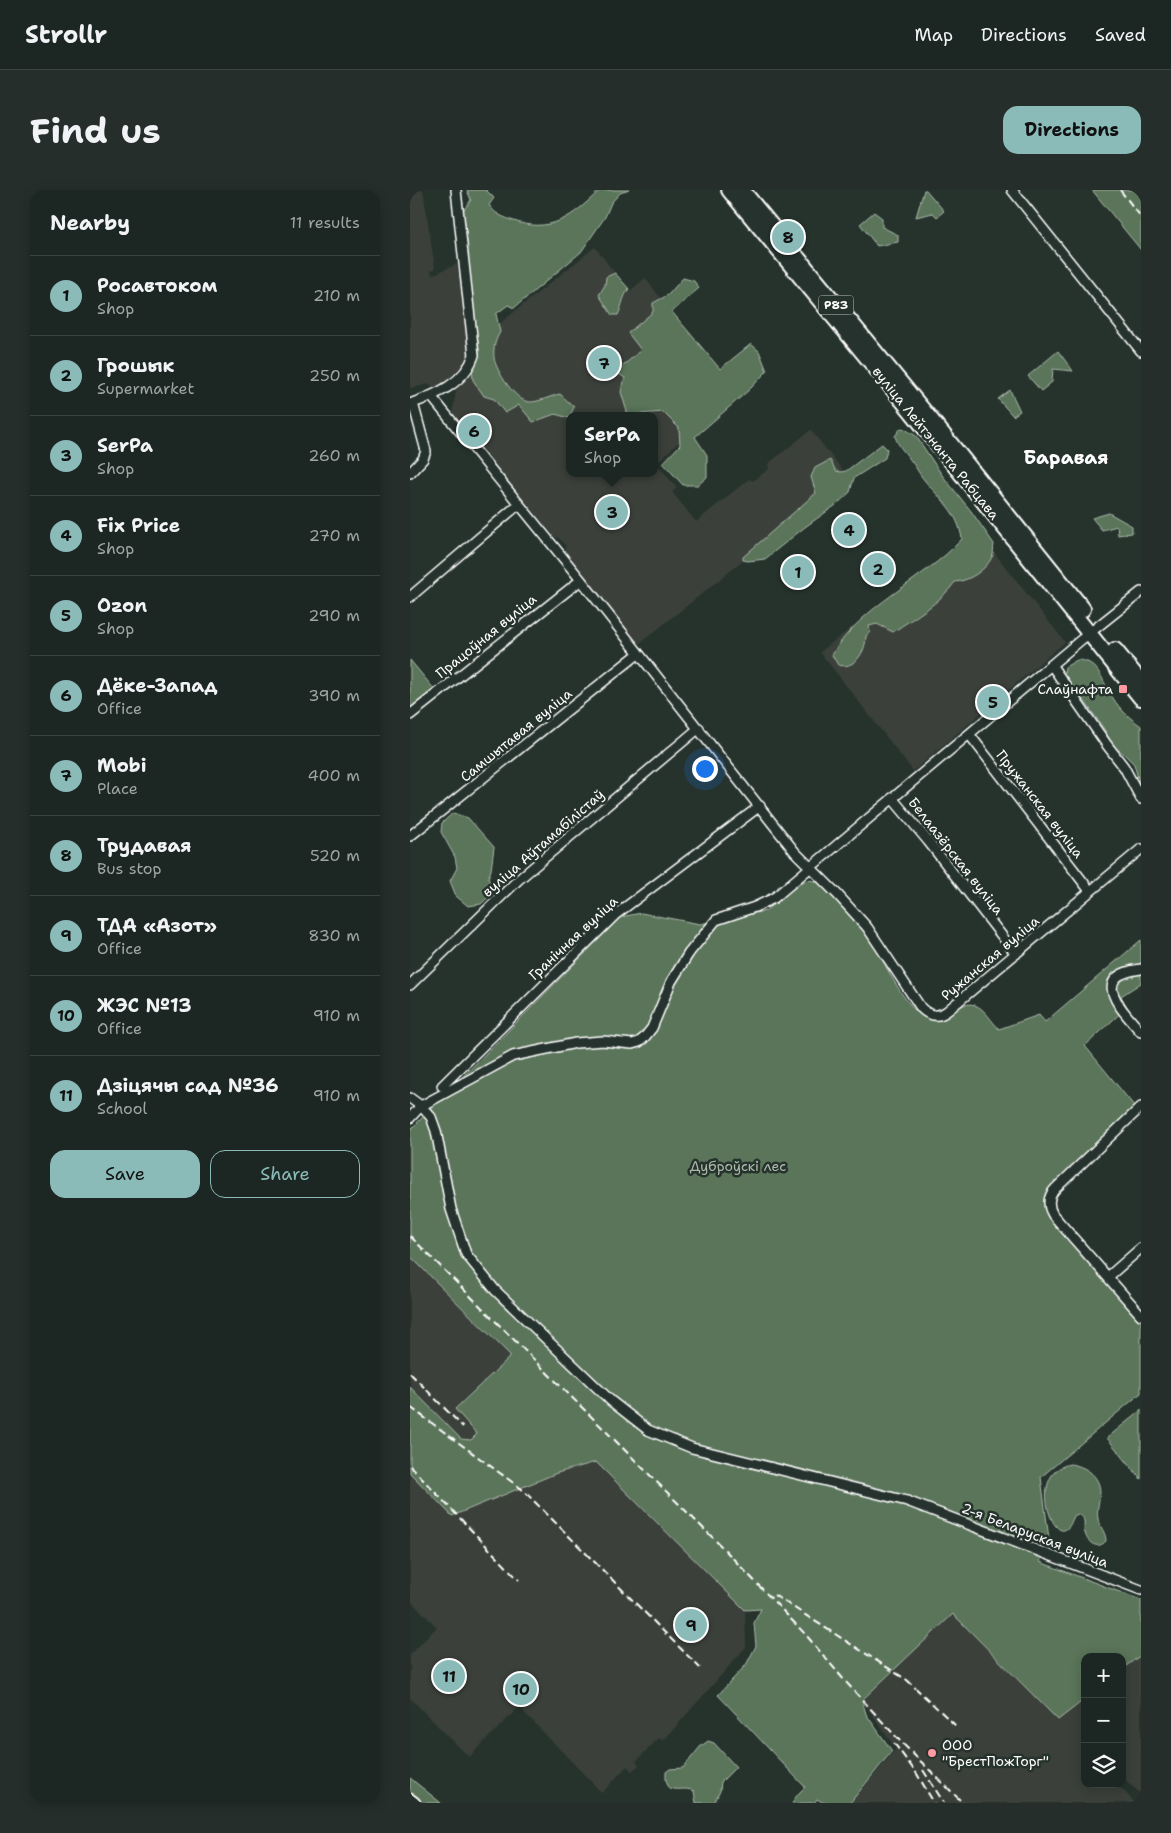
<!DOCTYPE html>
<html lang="en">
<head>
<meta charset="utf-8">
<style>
  body { margin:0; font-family:"Shantell Sans",sans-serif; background:#252e2a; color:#f1f3f6 }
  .controls { position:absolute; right:15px; bottom:15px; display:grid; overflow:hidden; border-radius:10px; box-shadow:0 2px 12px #0003 }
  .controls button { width:45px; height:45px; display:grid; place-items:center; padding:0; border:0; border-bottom:1px solid #3a4340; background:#1c2622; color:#f1f3f6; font:25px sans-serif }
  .you { position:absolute; left:294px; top:578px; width:18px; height:18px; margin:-12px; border:4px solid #fff; border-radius:50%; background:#1a73e8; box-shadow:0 0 0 8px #1a73e833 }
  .badge { display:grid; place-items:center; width:32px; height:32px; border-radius:50%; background:#8bbbb9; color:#111; font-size:16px; font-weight:700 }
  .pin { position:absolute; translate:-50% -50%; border:2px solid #fff; box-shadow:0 1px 5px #0006 }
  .popup { position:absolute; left:156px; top:222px; width:92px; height:65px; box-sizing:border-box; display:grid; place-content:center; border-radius:10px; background:#1c2622; filter:drop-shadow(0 1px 4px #0005); font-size:16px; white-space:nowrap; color:#a0a5a5 }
  .popup b { font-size:19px; color:#f1f3f6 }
  .popup::after { content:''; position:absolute; left:50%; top:100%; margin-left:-10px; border:10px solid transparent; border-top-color:#1c2622 }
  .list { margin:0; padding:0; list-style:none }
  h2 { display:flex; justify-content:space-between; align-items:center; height:65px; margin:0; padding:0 20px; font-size:21px }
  h2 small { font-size:16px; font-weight:400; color:#a0a5a5 }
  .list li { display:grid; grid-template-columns:32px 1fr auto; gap:15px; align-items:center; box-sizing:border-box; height:80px; padding:0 20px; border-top:1px solid #3a4340 }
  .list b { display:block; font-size:19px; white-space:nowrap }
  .list p { margin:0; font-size:16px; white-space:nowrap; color:#a0a5a5 }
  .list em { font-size:16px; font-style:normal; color:#a0a5a5 }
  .actions { display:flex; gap:10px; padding:15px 20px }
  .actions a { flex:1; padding:11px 0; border:1px solid #8bbbb9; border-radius:15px; text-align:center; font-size:18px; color:#8bbbb9 }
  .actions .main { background:#8bbbb9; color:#111 }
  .icon { flex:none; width:28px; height:28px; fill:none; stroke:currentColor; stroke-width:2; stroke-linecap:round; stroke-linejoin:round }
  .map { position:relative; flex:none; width:731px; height:1613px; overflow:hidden; border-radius:15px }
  header { display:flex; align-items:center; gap:30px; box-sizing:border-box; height:70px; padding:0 25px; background:#1c2622; border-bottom:1px solid #3a4340 }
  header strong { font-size:24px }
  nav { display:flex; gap:28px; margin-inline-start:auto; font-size:18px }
  .intro { display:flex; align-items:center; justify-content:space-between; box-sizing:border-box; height:120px; padding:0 30px }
  h1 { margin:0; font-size:35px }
  .button { padding:12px 22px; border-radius:15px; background:#8bbbb9; color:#111; font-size:18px; font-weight:700 }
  main { display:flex; gap:30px; padding:0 30px }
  aside { flex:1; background:#1c2622; border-radius:15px; box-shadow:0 2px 12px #0003 }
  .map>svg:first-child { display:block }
</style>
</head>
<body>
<header>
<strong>Strollr</strong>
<nav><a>Map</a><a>Directions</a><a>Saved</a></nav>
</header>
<div class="intro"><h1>Find us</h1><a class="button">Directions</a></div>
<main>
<aside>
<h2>Nearby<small>11 results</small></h2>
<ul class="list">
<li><span class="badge">1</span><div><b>Росавтоком</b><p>Shop</p></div><em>210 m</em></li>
<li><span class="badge">2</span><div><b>Грошык</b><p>Supermarket</p></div><em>250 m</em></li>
<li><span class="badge">3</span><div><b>SerPa</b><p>Shop</p></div><em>260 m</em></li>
<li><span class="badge">4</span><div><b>Fix Price</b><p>Shop</p></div><em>270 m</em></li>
<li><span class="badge">5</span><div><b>Ozon</b><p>Shop</p></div><em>290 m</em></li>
<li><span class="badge">6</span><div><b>Дёке-Запад</b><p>Office</p></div><em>390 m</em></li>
<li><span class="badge">7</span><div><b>Mobi</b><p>Place</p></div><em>400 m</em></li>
<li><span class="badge">8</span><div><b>Трудавая</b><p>Bus stop</p></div><em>520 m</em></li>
<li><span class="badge">9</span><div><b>ТДА «Азот»</b><p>Office</p></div><em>830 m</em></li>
<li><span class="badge">10</span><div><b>ЖЭС №13</b><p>Office</p></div><em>910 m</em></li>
<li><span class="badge">11</span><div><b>Дзіцячы сад №36</b><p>School</p></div><em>910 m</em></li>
</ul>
<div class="actions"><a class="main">Save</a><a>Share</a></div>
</aside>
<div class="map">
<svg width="731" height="1613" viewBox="0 0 731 1613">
  <rect width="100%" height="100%" fill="#26332d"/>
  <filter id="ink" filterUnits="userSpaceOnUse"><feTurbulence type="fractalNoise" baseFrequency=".02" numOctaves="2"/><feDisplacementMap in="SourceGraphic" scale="10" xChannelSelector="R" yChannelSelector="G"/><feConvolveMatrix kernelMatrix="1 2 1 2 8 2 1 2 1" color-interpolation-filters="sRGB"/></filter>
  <g filter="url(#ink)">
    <!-- built -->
    <path fill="#3b413a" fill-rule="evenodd" d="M0 0H13L25 79 21 80 22 85 47 74 61 165 50 183 34 194 24 197 19 194 0 198Z
      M185 57 219 102 235 88 324 202 246 273 267 298 262 302 286 332 339 289 343 291 359 279 358 274 401 240 433 281 329 374 229 454 156 365 155 355 150 349 144 346 42 225 47 196 79 171 78 143ZM160 226H244V283H160Z
      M567 341 655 452 503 581 410 462Z
      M0 1066 101 1166 45 1219 67 1244 61 1250 51 1249 0 1197Z
      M182 1268 335 1420 336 1457 253 1551 249 1548 226 1571 229 1575 222 1581 217 1576 192 1603 109 1517 59 1567 0 1508V1465L27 1437 0 1410V1283L42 1326Z
      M543 1424 648 1530 675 1509V1594H707L725 1613H441L486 1559 452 1510Z
      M731 1465V1604L712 1587V1479Z"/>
    <!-- green -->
    <path fill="#5a745a" stroke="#acbaac" d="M57 0H76L84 8 79 15C85 24 91 26 101 30 141 45 163 26 190 0H219L210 3 201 13 195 27 171 62 104 118 98 115 86 124 90 142C85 151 83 158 84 168 86 181 106 212 120 212 129 212 141 206 150 204L164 217 159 228 145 224 123 232 109 215 95 223 84 209 74 206 63 190 62 178 68 166 55 63 53 21 61 10Z
      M514 0H516L534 21 527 27 523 23 506 27Z
      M682 0H731V60Z
      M464 22 472 28V37L488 45V52L467 56 450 34Z
      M205 83 219 99C212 108 213 114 208 125H202L189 105 195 95 196 87Z
      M273 88 284 91 289 98 262 122 310 179 341 154 349 161 357 181 340 199 285 247 297 265V287L288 295H273L253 273 270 255 269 238 253 222 218 225 211 202 215 188 206 182 231 160 218 143 243 122V113L258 105Z
      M648 161 663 181 643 179 642 192 631 201 618 186Z
      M600 200 610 221 603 226 588 209Z
      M491 238 495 239 506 246 532 285 561 321 584 354C583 358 584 364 582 367 576 380 559 391 545 392 529 414 506 426 483 442L467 434 459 436 460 442 456 446C456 461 445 480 428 475L422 465C452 414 512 392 552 349 548 322 531 310 515 291 509 284 505 275 499 268 493 260 488 256 485 246Z
      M472 254 477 259 475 268 444 288 440 302 426 315 395 337 355 369 338 371 333 370V367L406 303 401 287 405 278 420 270 426 281 431 282 436 281Z
      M699 323 722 336V343L708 345 707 336 692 340 682 328Z
      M0 470 24 499 0 518Z
      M667 470C690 470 692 493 703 508 710 520 720 528 731 536V599L724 574 713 563 702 556 696 542 676 513 656 490 654 484 655 477Z
      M43 623 58 628 84 657 81 680 78 688 85 701 71 714 58 716 46 706 40 691 47 678 45 667 31 642 32 633Z
      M398 690C411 691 420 701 429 711 440 723 451 735 460 749 474 770 486 800 503 818 529 848 544 808 565 815 575 819 582 832 589 839L629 825 635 832 731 750V793L711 806 717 817 675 856 725 917 640 997C632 1010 634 1020 643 1031L731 1129V1203L631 1287 639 1349 630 1372 731 1410V1465L712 1479V1467H675V1509L648 1530 543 1424 452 1510 456 1524 482 1561 440 1613H414L407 1609 404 1613H382L388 1604 395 1597 308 1505 336 1475 346 1456 344 1433 351 1419 335 1420 186 1272 147 1283 42 1326 0 1283V1197L51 1249 61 1250 67 1244 45 1219 101 1166 0 1066V940L211 727 231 723 290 734 355 721 388 694Z
      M731 1220V1289L697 1248Z
      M660 1274C674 1276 689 1284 690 1301 690 1310 686 1319 688 1329 689 1336 696 1342 696 1351 688 1360 678 1354 675 1343 673 1339 675 1335 674 1331 673 1326 672 1327 669 1324L665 1325C661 1330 661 1338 654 1340 640 1344 620 1282 660 1274Z
      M298 1551 304 1553 326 1577 311 1592 310 1601 304 1613H286L284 1601C275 1597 269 1601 259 1598L256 1590V1582L260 1579 273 1578 290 1557Z
      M0 1588 31 1613H14L0 1604Z"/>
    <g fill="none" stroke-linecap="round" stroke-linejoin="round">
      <!-- minor casing -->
      <g stroke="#fff" stroke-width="12">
        <path id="minor" d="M602 0 731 161
          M21 206 171 390 385 662 427 704 457 737 511 818C519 826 528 828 537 821L731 659
          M0 214C26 205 55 193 64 165L46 0
          M0 283 13 269 16 261 3 213
          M0 407 109 314
          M642 476 697 555 714 577 731 609
          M0 525 171 390
          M559 544 680 701
          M482 608 518 651 606 764
          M0 646 228 464
          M731 779C677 786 712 820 731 842
          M0 795 108 690 289 538
          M32 896 205 725 350 616
          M0 908 11 916 21 927 26 941 41 1019 56 1064 85 1100 201 1211 238 1240 282 1258 497 1311 731 1400
          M731 917 646 998C638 1006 637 1015 643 1025L731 1125
          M0 928 11 916 103 866 166 853 193 851 222 854 229 852 234 848 242 838 261 792 279 763 306 730 345 717 364 708 672 449 731 402
          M698 1087 731 1058"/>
      </g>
      <!-- secondary casing -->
      <g stroke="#fff" stroke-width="15">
        <path id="secondary" d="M0 1610 4 1613"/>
      </g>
      <!-- trunk casing -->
      <g stroke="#fff" stroke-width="18">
        <path id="trunk" d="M319 0 501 221 731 508
          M332 0 532 243 673 419
          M705 460 731 492"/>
      </g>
      <!-- minor -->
      <use href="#minor" stroke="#26332d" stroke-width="9"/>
      <!-- secondary -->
      <use href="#secondary" stroke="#26332d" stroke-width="11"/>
      <!-- trunk -->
      <use href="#trunk" stroke="#26332d" stroke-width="14"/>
      <!-- rail -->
      <path stroke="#fff" stroke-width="2" stroke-dasharray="8 4" stroke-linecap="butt" d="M710 0 731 27
        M0 1046 314 1359 396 1445 435 1491 491 1552 553 1613
        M0 1183 53 1237
        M0 1217 113 1300 290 1478
        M0 1276 109 1390
        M364 1405 497 1490 546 1536
        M484 1553 507 1584 524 1613
        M513 1580 534 1613"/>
    </g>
  </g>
  <!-- markers -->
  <g fill="#ff9aa2" stroke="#26332d" stroke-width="2">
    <rect x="708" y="494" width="10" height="10" rx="2.5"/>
    <circle cx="522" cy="1563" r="5"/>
  </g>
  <g text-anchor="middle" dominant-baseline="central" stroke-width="5" stroke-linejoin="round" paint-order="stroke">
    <!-- shield labels -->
    <rect fill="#26332d" stroke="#bec2c0" stroke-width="1" x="408.5" y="105.5" width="35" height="19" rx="4"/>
    <g font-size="12" font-weight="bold" fill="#fff">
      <text x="426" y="115">Р83</text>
    </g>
    <!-- street labels -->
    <g font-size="14" fill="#fff" stroke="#26332d">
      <text transform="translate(526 253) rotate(51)">вуліца Лейтэнанта Рабцава</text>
      <text transform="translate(76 446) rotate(-39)">Працоўная вуліца</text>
      <text transform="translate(106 545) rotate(-39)">Самшытавая вуліца</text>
      <text transform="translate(630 614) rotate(52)">Пружанская вуліца</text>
      <text transform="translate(133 653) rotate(-41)">вуліца Аўтамабілістаў</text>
      <text transform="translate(546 666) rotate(52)">Белаазёрская вуліца</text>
      <text transform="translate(163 748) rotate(-43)">Гранічная вуліца</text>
      <text transform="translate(580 768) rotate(-40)">Ружанская вуліца</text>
      <text transform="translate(625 1345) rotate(21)">2-я Беларуская вуліца</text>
    </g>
    <!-- poi labels -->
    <g font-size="14" fill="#fff" stroke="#26332d" text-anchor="end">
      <text x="703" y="499">Слаўнафта</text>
      <text x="532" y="1555" text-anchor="start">ООО<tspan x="532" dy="16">"БрестПожТорг"</tspan></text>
    </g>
    <!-- park labels -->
    <g font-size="14" fill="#acbaac" stroke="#26332d">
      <text x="328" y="976">Дуброўскі лес</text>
    </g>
    <!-- district labels -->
    <g font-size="19" font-weight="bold" fill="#fff" stroke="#26332d">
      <text x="656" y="267">Баравая</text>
    </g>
  </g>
</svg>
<div class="controls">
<button>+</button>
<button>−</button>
<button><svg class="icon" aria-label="layers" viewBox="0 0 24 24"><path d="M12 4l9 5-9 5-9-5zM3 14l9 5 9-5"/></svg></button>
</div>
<div class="you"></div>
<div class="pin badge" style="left:388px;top:382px">1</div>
<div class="pin badge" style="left:468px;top:379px">2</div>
<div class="pin badge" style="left:202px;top:322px">3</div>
<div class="popup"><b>SerPa</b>Shop</div>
<div class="pin badge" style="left:439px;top:340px">4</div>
<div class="pin badge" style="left:583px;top:512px">5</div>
<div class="pin badge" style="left:64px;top:241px">6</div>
<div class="pin badge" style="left:194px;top:173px">7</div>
<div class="pin badge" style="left:378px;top:47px">8</div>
<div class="pin badge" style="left:281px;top:1435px">9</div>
<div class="pin badge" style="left:111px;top:1499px">10</div>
<div class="pin badge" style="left:39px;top:1486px">11</div>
</div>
</main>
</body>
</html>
